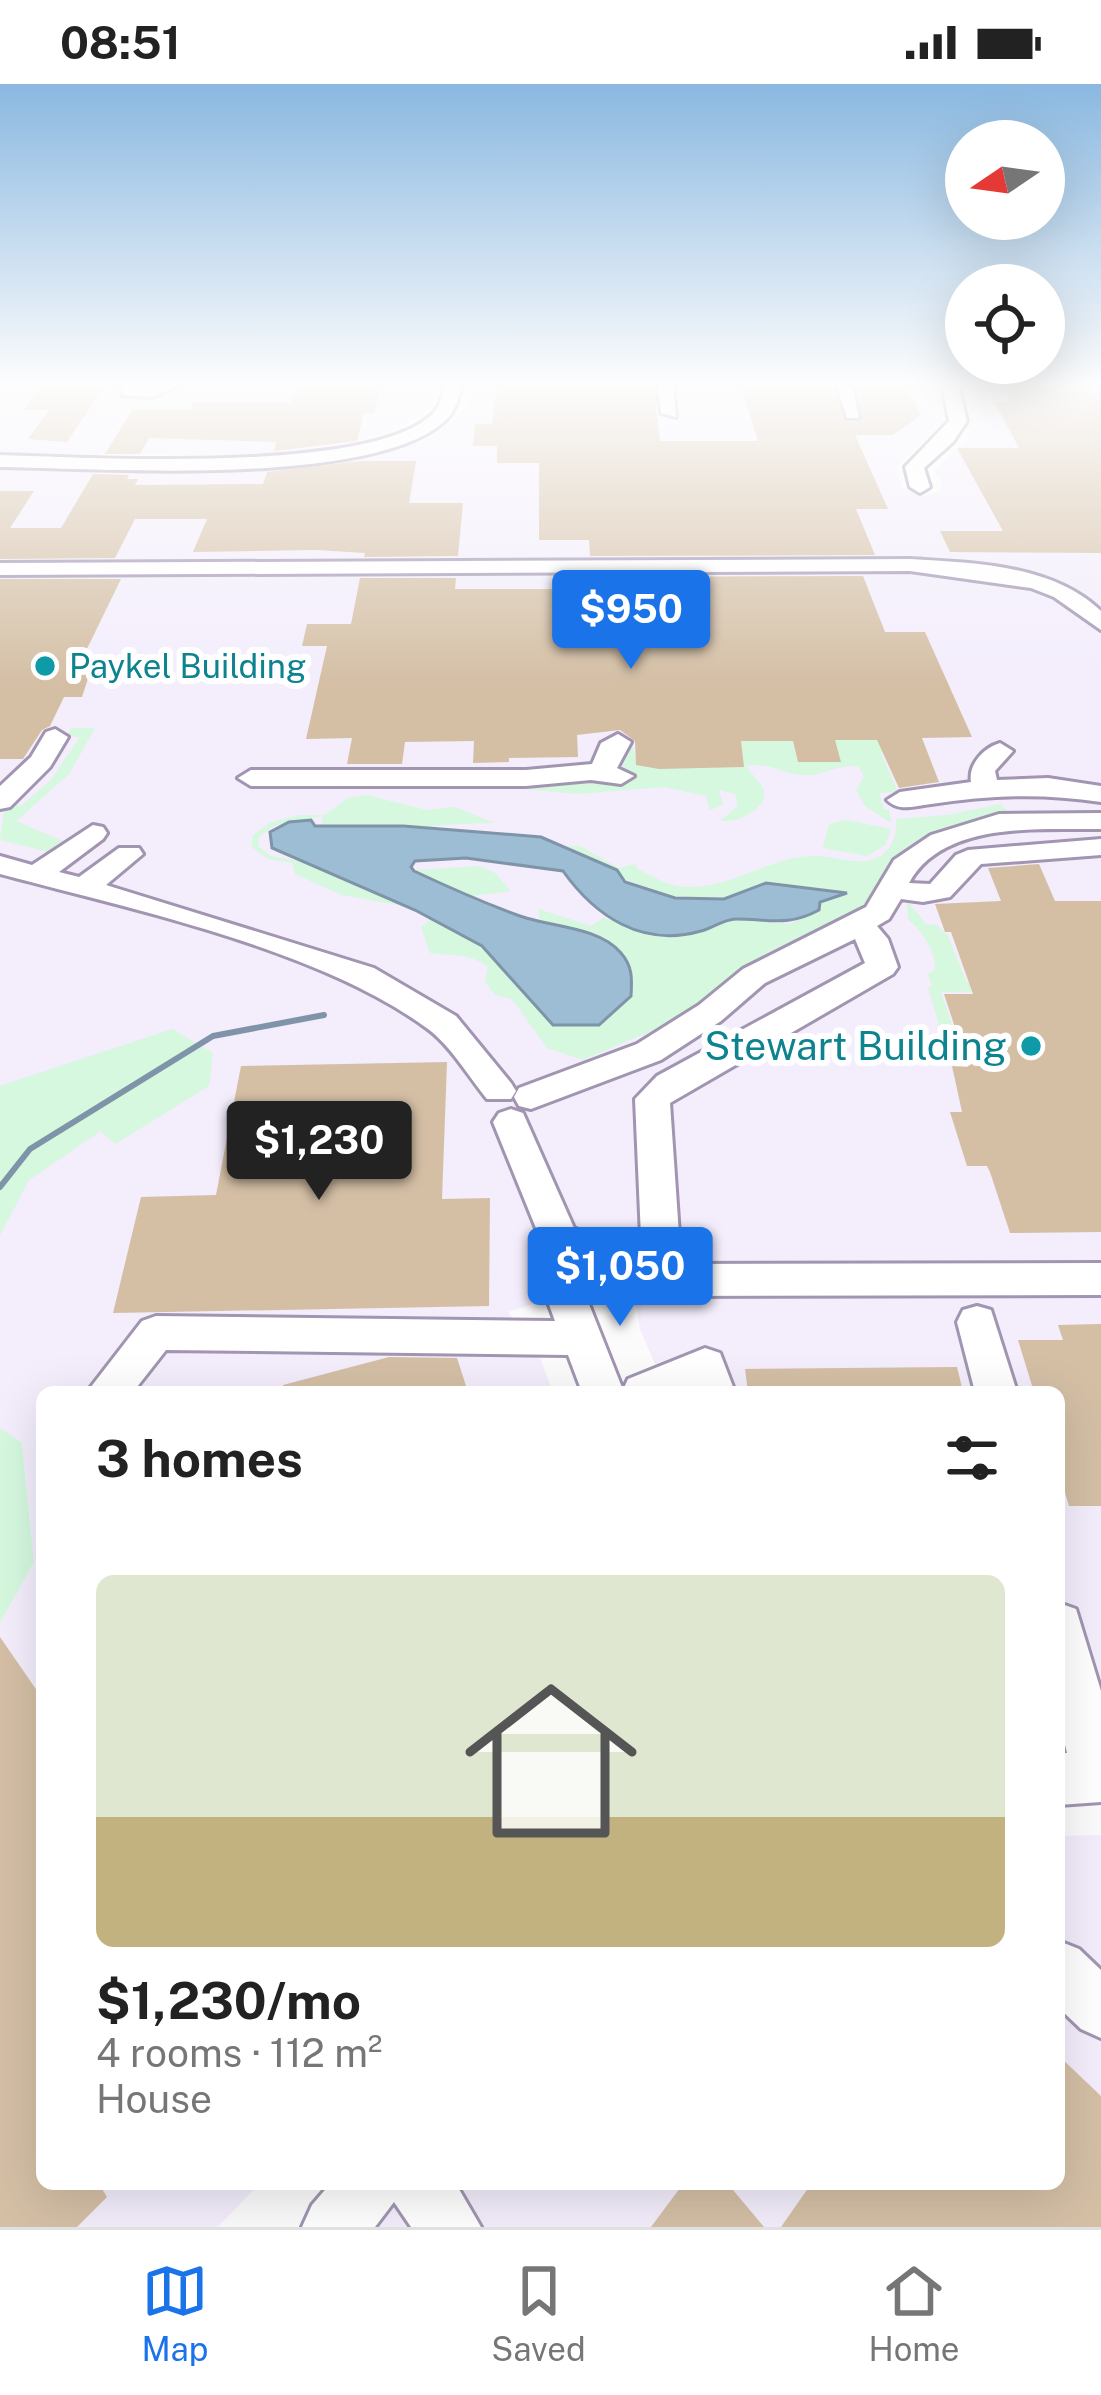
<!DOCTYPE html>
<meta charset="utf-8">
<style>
:root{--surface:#fff;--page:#f6f6f6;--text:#222;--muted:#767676;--line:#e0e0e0;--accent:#1a73e8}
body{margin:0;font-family:"Public Sans",sans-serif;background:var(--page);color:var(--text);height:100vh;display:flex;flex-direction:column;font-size:45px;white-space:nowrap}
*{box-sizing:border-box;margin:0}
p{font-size:39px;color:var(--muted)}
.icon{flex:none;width:66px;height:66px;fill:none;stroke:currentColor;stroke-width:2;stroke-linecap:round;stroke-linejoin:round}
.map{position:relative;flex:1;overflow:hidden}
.details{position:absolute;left:36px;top:1302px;width:1029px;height:804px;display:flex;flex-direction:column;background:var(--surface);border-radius:18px;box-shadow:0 12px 48px #0002}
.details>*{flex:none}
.needle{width:78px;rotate:257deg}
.buttons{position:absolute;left:945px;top:36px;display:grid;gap:24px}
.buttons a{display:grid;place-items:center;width:120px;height:120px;border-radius:50%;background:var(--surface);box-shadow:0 12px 48px #0002;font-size:60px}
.price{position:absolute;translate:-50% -102px;padding:0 27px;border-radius:12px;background:var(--accent);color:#fff;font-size:39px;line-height:78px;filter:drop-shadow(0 3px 6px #0008)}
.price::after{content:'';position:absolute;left:50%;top:72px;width:36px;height:27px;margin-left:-18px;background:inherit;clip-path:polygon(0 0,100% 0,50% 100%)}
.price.active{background:#222;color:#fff}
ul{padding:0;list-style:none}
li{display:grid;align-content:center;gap:24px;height:636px;padding:0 60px}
li span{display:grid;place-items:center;height:372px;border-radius:18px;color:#555}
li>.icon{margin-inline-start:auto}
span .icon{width:216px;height:216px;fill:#fffc;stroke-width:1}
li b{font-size:51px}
h2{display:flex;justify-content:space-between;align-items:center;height:144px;padding:0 60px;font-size:51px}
.status{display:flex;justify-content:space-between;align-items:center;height:84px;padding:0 60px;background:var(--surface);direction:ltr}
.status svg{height:33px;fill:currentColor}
.menu{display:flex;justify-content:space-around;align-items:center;height:168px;border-top:3px solid var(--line);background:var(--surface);font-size:33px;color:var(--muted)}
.menu a{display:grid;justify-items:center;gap:6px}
.menu .active{color:var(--accent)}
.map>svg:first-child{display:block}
.built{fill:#f3edfc}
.green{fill:#d5f8df}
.water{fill:#9dbdd4;stroke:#7f94a8;stroke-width:3}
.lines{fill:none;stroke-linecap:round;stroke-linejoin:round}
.stream{stroke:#7f94a8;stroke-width:6}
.building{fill:#d4bfa5}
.minor-casing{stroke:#a195b1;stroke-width:6}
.minor{fill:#fff;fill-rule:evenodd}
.culture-dot{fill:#0f9aa8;stroke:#fff;stroke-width:4.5}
.labels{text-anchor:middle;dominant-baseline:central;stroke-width:12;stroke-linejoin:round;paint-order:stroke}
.far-culture-label{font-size:33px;fill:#0d838f;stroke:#fff;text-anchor:start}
.culture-label{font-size:39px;fill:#0d838f;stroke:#fff;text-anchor:end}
</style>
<div class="status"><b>08:51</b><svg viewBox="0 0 49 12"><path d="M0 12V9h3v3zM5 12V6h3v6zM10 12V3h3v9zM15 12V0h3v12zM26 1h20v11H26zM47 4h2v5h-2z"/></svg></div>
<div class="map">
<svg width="1101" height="2143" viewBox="0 0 1101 2143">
<rect width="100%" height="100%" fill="#fbfbfb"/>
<g class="built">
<path d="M0 300H437L433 322 394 348 297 370 243 371 0 370Z"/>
<path d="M471 300H934L944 320 943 337 896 384 902 404 924 412 940 407 941 396 934 388 975 346 981 323 969 300H1101V1622L1059 1623V1308H667L640 1245 637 1224 624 1204 589 1212 565 1210 508 1228 537 1266 553 1308H42V2100H259L218 2143H0V1539L34 1478 22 1359 0 1344V383H237L306 380 367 371 414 359 451 339 468 320Z"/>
<path d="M1101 1751V2143H370L405 2100H1059V1752Z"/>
</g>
<g class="green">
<path d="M71 644H95L69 690 16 737 67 759 54 769 0 756 5 719 21 722 51 696 80 653 68 652Z"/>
<path d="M835 656H881L885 668 881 669 898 708 879 709 884 725H889L891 739 865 722 856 706 864 693 859 683C840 679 830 689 812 691 788 694 771 677 746 682L764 705V716C753 731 738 738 720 737L738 722 735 710 719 706 723 721 710 726 706 712 664 703 577 710 475 700 629 690 615 674 622 660 633 659 636 681H658L728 657H793L798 678H840Z"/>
<path d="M367 711 427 726 455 723 494 739C437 739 379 750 322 742L323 732 274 742 259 753 258 762 270 772 311 779 409 823 342 811 295 790 292 779 268 775 252 763V752L269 739 299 731H324L348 714Z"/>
<path d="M1001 720 1010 731C938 739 892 759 864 828L771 866 675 937 583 976 547 964 512 915 495 911 485 897 488 883C471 869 451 872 430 869L421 843 432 834 482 862 553 941 601 855 540 837 538 825 591 842 603 834 673 850 699 848 731 834 789 840 819 827V818L837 815 831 806C812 808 795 799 776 800 756 802 741 812 722 815 663 825 614 788 566 762H580L619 784 636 780 637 785C656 793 667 803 688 803 734 804 769 773 813 772 834 771 858 783 877 774 892 767 898 749 896 735L948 731Z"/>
<path d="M845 736 891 745 885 761 867 772 823 764 829 740Z"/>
<path d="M479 782 495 789 511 807 471 812 414 786Z"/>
<path d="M907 817 926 840 937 841 948 852 967 899 992 900 994 907 941 908 958 958 949 975 928 903 932 902 928 890 935 886C936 867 922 847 908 835Z"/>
<path d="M172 945 213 969 209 1002 115 1060 101 1047 29 1096 0 1151V1002Z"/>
<path d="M0 1344 22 1359 34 1478 0 1539Z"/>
</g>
<path class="water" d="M311 736 315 742H403L541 753 617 786 625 798 675 814 724 815 766 799 847 809 820 818 819 826C788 843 769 835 736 835 724 835 713 844 701 847 642 864 595 832 563 787L466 774 415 777 411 783 414 787C448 803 482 818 517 831 548 843 599 842 621 869 633 883 632 895 631 912L599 941H553L482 862 415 826 272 764 270 748 289 738Z"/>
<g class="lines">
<path class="stream" d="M0 1103 30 1065 213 952 324 931"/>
</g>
<g class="building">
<path d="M43 300H106L67 358 28 355 49 326H23Z"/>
<path d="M298 300H382L374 329H364L357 357 274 367 276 358 149 354 140 370H105L132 326H190L193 319H291Z"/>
<path d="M501 300H653L660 357H758L740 300H832L847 338 862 337 857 300H904L921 331 893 351H855L888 425H856L875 471 590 472 589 456H539V379H497V362H473L475 340H492L495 311H500Z"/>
<path d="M1001 300H1055L1059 308H1101V469L950 468 940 447H1003L957 364H1019L994 317H1010Z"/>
<path d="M361 377H416L409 419H463L458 472 364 473 365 469 316 466 193 468 207 435H135L115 474 0 475V407H34L10 444H61L93 390 129 391 127 395H138L135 401 263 400 267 388Z"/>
<path d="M863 492 885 548H925L972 653 922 654 939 698 899 704 877 656H835L841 678H798L793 657H741L744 683 659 685 636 681 635 657 620 646 577 651 578 673 509 674V678L473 679 474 657 405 658 402 680H347L352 654 306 655 327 562H302L307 540H351L360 494H456L455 505H592V493Z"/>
<path d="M0 495H121L83 573H95L82 613H64L50 642 42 646 23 675H0Z"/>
<path d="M1039 780 1055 817H1101V1148L1010 1149 990 1088 987 1082H967L950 1028H962L952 982 968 983 944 910H973L951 848H945L935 820 1001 817 988 784Z"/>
<path d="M447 978 442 1115 490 1114 489 1222 113 1229 141 1113 216 1111 241 982Z"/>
<path d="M1101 1240V1422H1069L1059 1389V1308H1034L1018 1256H1063L1058 1241Z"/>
<path d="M389 1273 457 1274 468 1308H284L283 1301Z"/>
<path d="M957 1283 963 1308H748L745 1285Z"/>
<path d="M0 1553 42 1614V2100H99L107 2113 77 2143H0Z"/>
<path d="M1059 1972 1101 2012V2143H781L811 2100H1059Z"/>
<path d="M683 2100H728L764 2143H651Z"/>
</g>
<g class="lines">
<defs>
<g id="minor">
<path d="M121 300H181L152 313 122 311Z"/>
<path d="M446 300H462C459 312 456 325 448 334 379 405 97 384 0 383V371C85 373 383 392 436 326 441 319 443 308 446 300Z"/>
<path d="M657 300H673L676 333 661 329Z"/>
<path d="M836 300H852L859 334H847Z"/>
<path d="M942 300H958L967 337 953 358 924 384 930 403 920 409 910 403 905 383 949 337Z"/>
<path d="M910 475C973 479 1052 480 1101 527V546L1054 513 1031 504 910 487 0 491V479Z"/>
<path d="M55 645 68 653 50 683 10 723 0 725V702L31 673 46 648Z"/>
<path d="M618 650 631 658 617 684 634 692 621 700 591 696 526 702H251L238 694 251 686H526L592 680 601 659Z"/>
<path d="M1000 659 1013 667 995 687 997 696 1048 694 1101 702V718C1042 709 989 711 931 720 914 722 899 728 887 716L900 708 971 698C968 681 983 664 1000 659Z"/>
<path d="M1101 729V745C1042 746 943 736 909 799L930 800 956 771 968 766 1101 755V771L981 780 950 813 923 818 901 815 889 835 877 842 888 855 898 883 893 890 670 1019 681 1180 1101 1179V1211L662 1212 614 1200 582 1183 585 1210 623 1306 628 1295 705 1264 720 1269 735 1308H582L568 1271 166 1266 133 1308H87L142 1237 156 1232 555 1237 545 1210 540 1154 493 1038 499 1029 511 1025 523 1029 574 1144 642 1176 635 1015 657 992 865 879 855 855 765 899 721 937 661 976 531 1025 519 1022 514 1013 519 1004 637 960 699 921 743 885 866 823 894 776 931 751 999 730Z"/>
<path d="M93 741 103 743 107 749 103 755 59 788 79 793 119 764H139L143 770 106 801 374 884 456 932 511 999 516 1007 511 1015H487C469 993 451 962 428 945 320 865 131 825 0 790V772L32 781Z"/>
<path d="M977 1222 991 1226 1017 1308H975L957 1238 963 1226Z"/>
<path d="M1059 1519 1076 1525 1101 1607V1718L1059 1721V1669H1067L1059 1636Z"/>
<path d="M1059 1857 1079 1865 1101 1886V1954L1081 1945 1059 1924Z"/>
<path d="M330 2100H456L481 2143H411L394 2118 375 2143H302L312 2121Z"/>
</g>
</defs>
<use href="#minor" class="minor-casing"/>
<use href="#minor" class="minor"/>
</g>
<linearGradient id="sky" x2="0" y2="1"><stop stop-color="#8ab8e0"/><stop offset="0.5" stop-color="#fdfdfd"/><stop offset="1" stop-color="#fdfdfd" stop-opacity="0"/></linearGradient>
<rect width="1101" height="600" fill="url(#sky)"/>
<g class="culture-dot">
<circle cx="45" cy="582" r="12"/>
<circle cx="1031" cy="962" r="12"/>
</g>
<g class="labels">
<g class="far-culture-label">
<text x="69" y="582">Paykel Building</text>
</g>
<g class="culture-label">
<text x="1007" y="962">Stewart Building</text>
</g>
</g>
</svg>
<div class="buttons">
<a><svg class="needle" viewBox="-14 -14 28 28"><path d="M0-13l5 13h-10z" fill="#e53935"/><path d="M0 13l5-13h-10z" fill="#767676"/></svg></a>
<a><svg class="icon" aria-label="locate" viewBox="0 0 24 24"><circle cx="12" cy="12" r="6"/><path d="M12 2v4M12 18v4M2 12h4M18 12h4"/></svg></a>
</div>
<b class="price" style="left:631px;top:588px">$950</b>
<b class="price active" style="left:319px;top:1119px">$1,230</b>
<b class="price" style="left:620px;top:1245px">$1,050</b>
<section class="details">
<h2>3 homes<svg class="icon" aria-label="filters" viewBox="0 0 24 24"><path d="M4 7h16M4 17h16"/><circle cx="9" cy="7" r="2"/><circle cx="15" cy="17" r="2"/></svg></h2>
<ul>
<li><span style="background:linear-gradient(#dfe7d0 65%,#c2b280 0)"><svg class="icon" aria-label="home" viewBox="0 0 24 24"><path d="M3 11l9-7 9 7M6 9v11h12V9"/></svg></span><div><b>$1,230/mo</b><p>4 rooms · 112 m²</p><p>House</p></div></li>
</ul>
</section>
</div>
<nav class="menu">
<a class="active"><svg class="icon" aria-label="map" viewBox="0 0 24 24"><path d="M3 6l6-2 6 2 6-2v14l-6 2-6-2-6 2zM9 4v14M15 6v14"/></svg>Map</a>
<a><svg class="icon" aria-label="saved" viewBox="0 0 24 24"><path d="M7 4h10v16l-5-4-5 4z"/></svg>Saved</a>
<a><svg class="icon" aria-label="home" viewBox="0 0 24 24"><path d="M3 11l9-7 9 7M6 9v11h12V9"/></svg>Home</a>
</nav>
